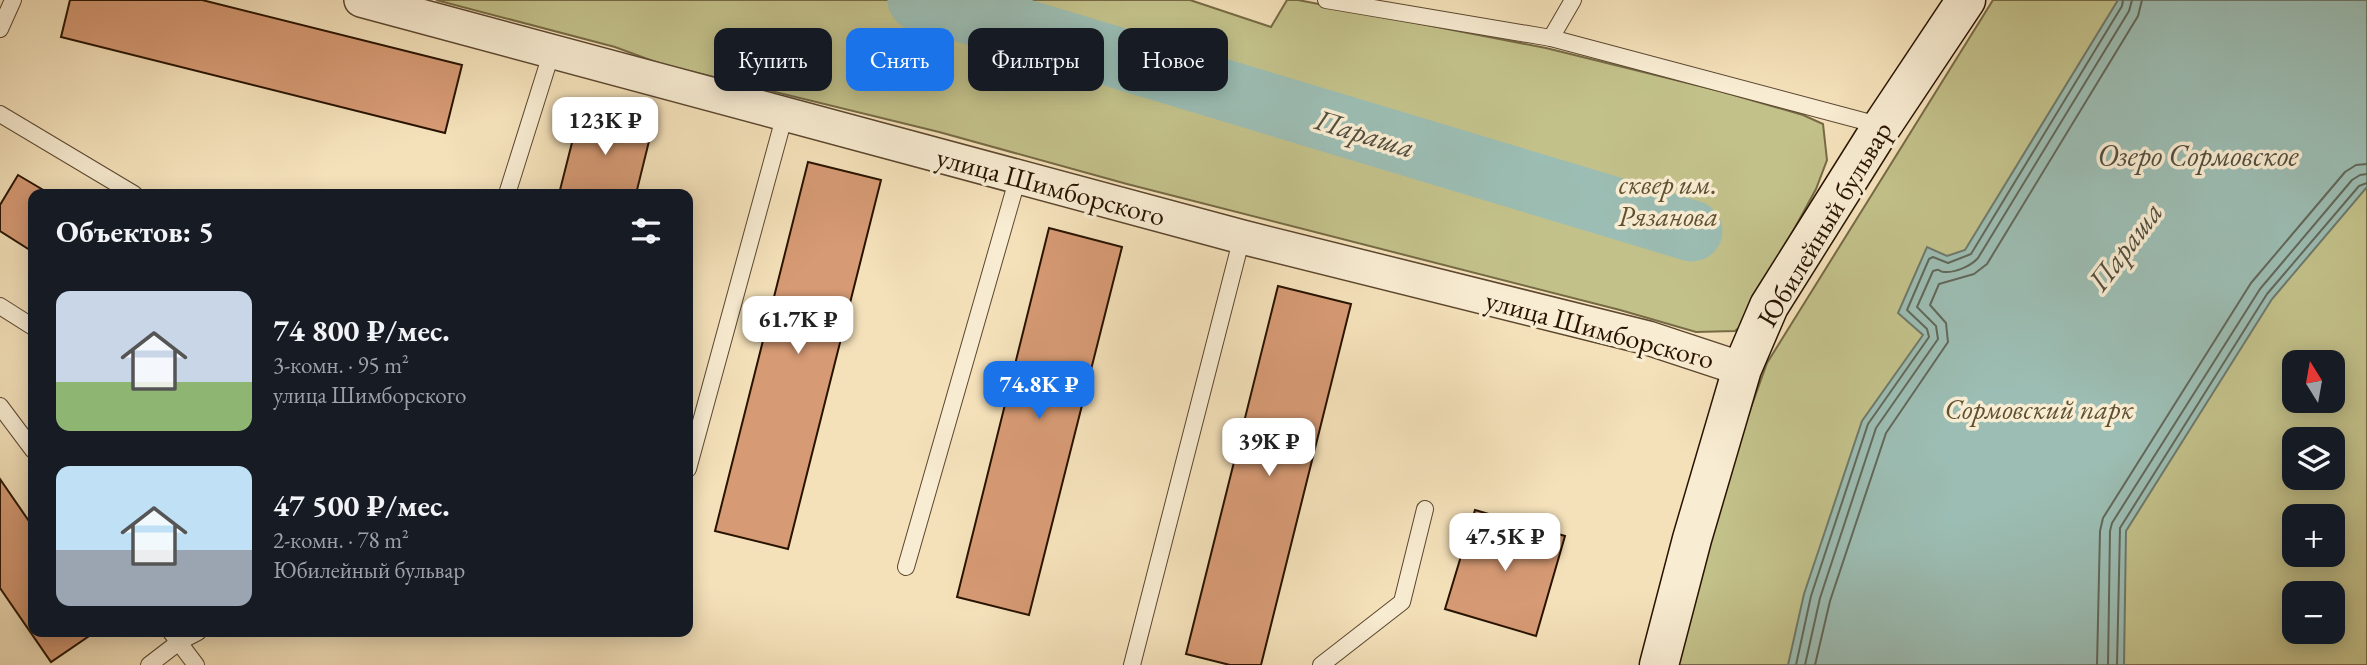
<!DOCTYPE html>
<html lang="ru">
<meta charset="utf-8">
<style>
:root{--surface:#171b24;--page:#242831;--text:#f1f3f6;--muted:#9ea1a6;--accent:#1a73e8}
body{margin:0;font-family:"EB Garamond",serif;background:var(--page);color:var(--text);height:100vh;display:flex;flex-direction:column;font-size:26px;white-space:nowrap}
*{box-sizing:border-box;margin:0}
p{font-size:23px;color:var(--muted)}
.icon{flex:none;width:38px;height:38px;fill:none;stroke:currentColor;stroke-width:2;stroke-linecap:round;stroke-linejoin:round}
.map{position:relative;flex:1;overflow:hidden}
.drawer{position:absolute;left:28px;top:189px;width:665px;height:448px;display:flex;flex-direction:column;background:var(--surface);border-radius:14px;box-shadow:0 4px 18px #0003}
.drawer>*{flex:none}
.banner{position:absolute;left:714px;top:28px;width:665px;height:63px;display:flex;gap:14px}
.needle{width:46px;rotate:349deg}
.tools{position:absolute;left:2282px;top:350px;display:grid;gap:14px}
.tools a{display:grid;place-items:center;width:63px;height:63px;border-radius:14px;background:var(--surface);box-shadow:0 4px 18px #0003;font-size:35px}
.price{position:absolute;translate:-50% -60px;padding:0 16px;border-radius:14px;background:#fff;color:#222;font-size:23px;line-height:46px;filter:drop-shadow(0 2px 4px #0008)}
.price::after{content:'';position:absolute;left:50%;top:42px;width:21px;height:16px;margin-left:-10px;background:inherit;clip-path:polygon(0 0,100% 0,50% 100%)}
.price.current{background:var(--accent);color:#fff}
ul{padding:0;list-style:none}
li{display:flex;align-items:center;gap:21px;height:175px;padding:0 28px}
li span{display:grid;place-items:center;flex:none;width:196px;height:140px;border-radius:14px;color:#555}
li>.icon{margin-inline-start:auto}
span .icon{width:84px;height:84px;fill:#fffc;stroke-width:1}
li b{font-size:30px}
h2{display:flex;justify-content:space-between;align-items:center;height:84px;padding:0 28px;font-size:30px}
.pill{padding:0 24px;border-radius:14px;background:var(--surface);box-shadow:0 4px 18px #0003;font-size:24px;line-height:63px}
.pill.current{background:var(--accent);color:#fff}
.map>svg:first-child{display:block}
.green{fill:#c3c18a;stroke:#766a45;stroke-width:2;fill-rule:evenodd}
.water{fill:#9cbdb3;stroke:#6e796b;stroke-width:2}
.lines{fill:none;stroke-linecap:round;stroke-linejoin:round}
.shore{stroke:#62685a;stroke-width:2}
.river{stroke:#9cbdb3;stroke-width:61}
.building{fill:#d69a74;stroke:#281300;stroke-width:2}
.lane-casing{stroke:#5b462e;stroke-width:18}
.street-casing{stroke:#5b462e;stroke-width:36}
.secondary-casing{stroke:#281300;stroke-width:41}
.lane{stroke:#f8ecd2;stroke-width:16}
.street{stroke:#f8ecd2;stroke-width:33}
.secondary{stroke:#f8ecd2;stroke-width:38}
.labels{text-anchor:middle;dominant-baseline:central;stroke-width:7;stroke-linejoin:round;paint-order:stroke}
.park-label{font-size:28px;font-style:italic;fill:#5e5030;stroke:#f8ecd2}
.street-label{font-size:28px;fill:#281300;stroke:#f8ecd2}
.water-label{font-size:30px;font-style:italic;fill:#514e3f;stroke:#f8ecd2}
</style>
<div class="map">
<svg width="2367" height="665" viewBox="0 0 2367 665">
<rect width="100%" height="100%" fill="#f4e1ba"/>
<filter id="stains"><feTurbulence type="fractalNoise" baseFrequency=".00286" numOctaves="4"/><feColorMatrix values="0 0 0 0 .2 0 0 0 0 .09 0 0 0 0 .02 0 0 0 .5 -.17"/></filter>
<radialGradient id="worn" r=".72"><stop offset=".6" stop-color="#630" stop-opacity="0"/><stop offset="1" stop-color="#630" stop-opacity=".3"/></radialGradient>
<g class="green">
<path d="M436 0H1190L1271 27 1287 0H1298L1546 48 1720 91 1803 115 1823 124 1827 160 1816 189 1742 325 1735 331 1696 332 1620 310 1127 184 939 132 661 64 615 47Z"/>
<path d="M1993 0H2367V665H1674L1713 513 1767 363ZM2294 362H2333V401H2294ZM2294 439H2333V478H2294ZM2294 516H2333V555H2294ZM2294 593H2333V632H2294Z"/>
</g>
<path class="water" d="M2118 0H2367V187L2272 299 2126 531 2124 665H1788L1804 594 1862 421 1923 335 1898 313 1927 247 1947 256 1965 250Z"/>
<g class="lines">
<g class="shore">
<path d="M1796 665 1811 596 1868 424 1929 337 1927 329 1907 310 1929 259 1933 257 1948 263 1971 254 2122 6 2123 0"/>
<path d="M1805 665 1820 598 1876 428 1938 339 1936 326 1917 307 1933 271C1944 268 1934 270 1944 272 1955 273 1971 266 1978 258L2129 11 2132 0"/>
<path d="M1815 665 1830 601 1886 433 1948 342 1946 323 1930 305 1939 284 1974 274 1987 264 2138 16 2142 0"/>
<path d="M2097 665 2100 531 2103 518 2251 283 2345 172 2356 165 2367 164"/>
<path d="M2108 665 2110 531 2112 523 2260 289 2352 180 2360 175 2367 174"/>
<path d="M2117 665 2120 528 2267 294 2359 186 2367 183"/>
</g>
<path class="river" d="M918 0 982 17 1692 231"/>
</g>
<g class="building">
<path d="M70 0H202L462 65 445 133 61 37Z"/>
<path d="M580 111 652 129 636 194H559Z"/>
<path d="M808 162 881 180 788 549 715 531Z"/>
<path d="M18 175 50 194H33V252L0 231V205Z"/>
<path d="M1049 228 1122 247 1029 615 957 597Z"/>
<path d="M1278 286 1351 304 1261 665H1230L1186 654Z"/>
<path d="M0 479 33 527V632H95L51 662 0 588Z"/>
<path d="M1475 510 1565 536 1536 636 1445 609Z"/>
</g>
<g class="lines">
<defs>
<g id="lane">
<path d="M1326 0 1551 38 1882 126"/>
<path d="M0 29 13 0"/>
<path d="M1551 38 1573 0"/>
<path d="M0 114 134 194"/>
<path d="M507 194 552 51"/>
<path d="M0 306 33 327"/>
<path d="M0 406 33 450"/>
<path d="M688 469 785 114"/>
<path d="M906 567 1018 177"/>
<path d="M171 632 196 665"/>
<path d="M149 665 179 642 198 632"/>
<path d="M1132 665 1242 237"/>
<path d="M1321 665 1402 602 1425 509"/>
</g>
<path id="street" d="M361 0 1242 237 1648 338 1742 369"/>
<path id="secondary" d="M1659 665 1692 539 1742 369 1769 306 1882 126 1966 0"/>
</defs>
<use href="#lane" class="lane-casing"/>
<use href="#street" class="street-casing"/>
<use href="#secondary" class="secondary-casing"/>
<use href="#lane" class="lane"/>
<use href="#street" class="street"/>
<use href="#secondary" class="secondary"/>
</g>
<g class="labels">
<g class="park-label">
<text x="1668" y="184">сквер им.<tspan x="1668" dy="32">Рязанова</tspan></text>
<text x="2039" y="409">Сормовский парк</text>
</g>
<g class="street-label">
<text transform="translate(1051 186) rotate(15)">улица Шимборского</text>
<text transform="translate(1824 224) rotate(-59)">Юбилейный бульвар</text>
<text transform="translate(1600 329) rotate(15)">улица Шимборского</text>
</g>
<g class="water-label">
<text transform="translate(1365 133) rotate(17)">Параша</text>
<text x="2198" y="155">Озеро Сормовское</text>
<text transform="translate(2125 246) rotate(-53)">Параша</text>
</g>
</g>
<rect width="100%" height="100%" filter="url(#stains)"/>
<rect width="100%" height="100%" fill="url(#worn)"/>
</svg>
<div class="tools">
<a><svg class="needle" viewBox="-14 -14 28 28"><path d="M0-13l5 13h-10z" fill="#e53935"/><path d="M0 13l5-13h-10z" fill="#9ea1a6"/></svg></a>
<a><svg class="icon" aria-label="layers" viewBox="0 0 24 24"><path d="M12 4l9 5-9 5-9-5zM3 14l9 5 9-5"/></svg></a>
<a>+</a>
<a>−</a>
</div>
<b class="price" style="left:605px;top:157px">123K ₽</b>
<b class="price" style="left:798px;top:356px">61.7K ₽</b>
<b class="price current" style="left:1039px;top:421px">74.8K ₽</b>
<b class="price" style="left:1269px;top:478px">39K ₽</b>
<b class="price" style="left:1505px;top:573px">47.5K ₽</b>
<div class="banner">
<a class="pill">Купить</a>
<a class="pill current">Снять</a>
<a class="pill">Фильтры</a>
<a class="pill">Новое</a>
</div>
<section class="drawer">
<h2>Объектов: 5<svg class="icon" aria-label="filters" viewBox="0 0 24 24"><path d="M4 7h16M4 17h16"/><circle cx="9" cy="7" r="2"/><circle cx="15" cy="17" r="2"/></svg></h2>
<ul>
<li><span style="background:linear-gradient(#c9d6e8 65%,#8fb573 0)"><svg class="icon" aria-label="home" viewBox="0 0 24 24"><path d="M3 11l9-7 9 7M6 9v11h12V9"/></svg></span><div><b>74 800 ₽/мес.</b><p>3-комн. · 95 m²</p><p>улица Шимборского</p></div></li>
<li><span style="background:linear-gradient(#bfe0f5 60%,#9aa5b1 0)"><svg class="icon" aria-label="home" viewBox="0 0 24 24"><path d="M3 11l9-7 9 7M6 9v11h12V9"/></svg></span><div><b>47 500 ₽/мес.</b><p>2-комн. · 78 m²</p><p>Юбилейный бульвар</p></div></li>
</ul>
</section>
</div>
